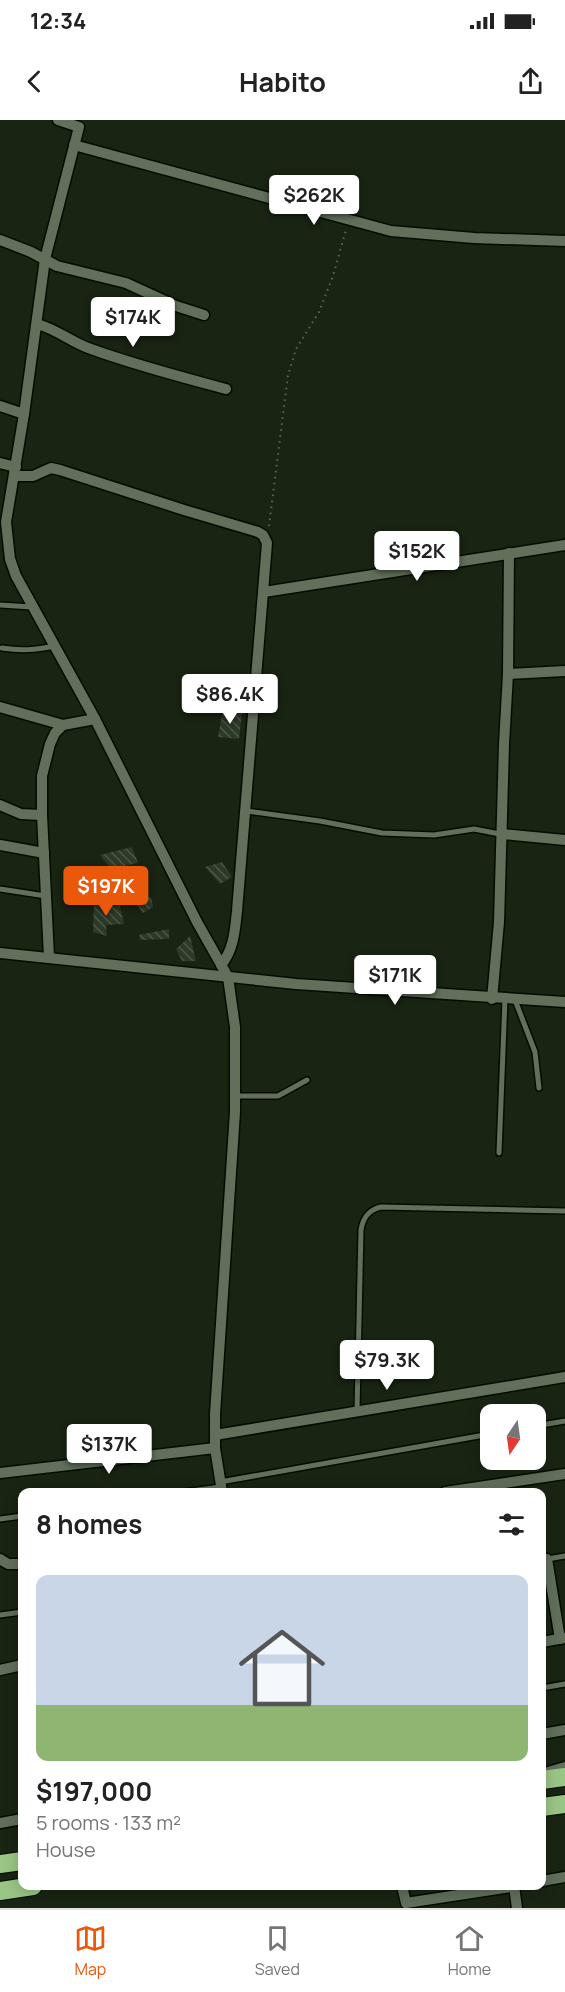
<!DOCTYPE html>
<meta charset="utf-8">
<style>
:root{--surface:#fff;--page:#f2f2f2;--text:#222;--muted:#767676;--line:#e0e0e0;--accent:#ea580c}
body{margin:0;font-family:Manrope,sans-serif;background:var(--page);color:var(--text);height:100vh;display:flex;flex-direction:column;font-size:22px;white-space:nowrap}
*{box-sizing:border-box;margin:0}
p{font-size:20px;color:var(--muted)}
.icon{flex:none;width:33px;height:33px;fill:none;stroke:currentColor;stroke-width:2;stroke-linecap:round;stroke-linejoin:round}
.map{position:relative;flex:1;overflow:hidden}
.side{position:absolute;left:18px;top:1368px;width:528px;height:402px;display:flex;flex-direction:column;background:var(--surface);border-radius:12px;box-shadow:0 3px 15px #0003}
.side>*{flex:none}
.needle{width:39px;rotate:193deg}
.tools{position:absolute;left:480px;top:1284px;display:grid;gap:12px}
.tools a{display:grid;place-items:center;width:66px;height:66px;border-radius:12px;background:var(--surface);box-shadow:0 3px 15px #0003;font-size:30px}
.price{position:absolute;translate:-50% -51px;padding:0 14px;border-radius:6px;background:#fff;color:#222;font-size:20px;line-height:39px;filter:drop-shadow(0 2px 3px #0008)}
.price::after{content:'';position:absolute;left:50%;top:36px;width:18px;height:14px;margin-left:-9px;background:inherit;clip-path:polygon(0 0,100% 0,50% 100%)}
.price.on{background:var(--accent);color:#fff}
ul{padding:0;list-style:none}
li{display:grid;align-content:center;gap:12px;height:318px;padding:0 18px}
li+li{border-top:2px solid var(--line)}
li span{display:grid;place-items:center;height:186px;border-radius:12px;color:#555}
li>.icon{margin-inline-start:auto}
span .icon{width:108px;height:108px;fill:#fffc;stroke-width:1}
li b{font-size:26px}
h2{display:flex;justify-content:space-between;align-items:center;height:72px;padding:0 18px;font-size:26px}
.status{display:flex;justify-content:space-between;align-items:center;height:42px;padding:0 30px;background:var(--surface);direction:ltr}
.status svg{height:16px;fill:currentColor}
header{display:flex;justify-content:space-between;align-items:center;height:78px;padding:0 18px;background:var(--surface);font-size:27px;font-weight:700}
.menu{display:flex;justify-content:space-around;align-items:center;height:84px;border-top:2px solid var(--line);background:var(--surface);font-size:16px;color:var(--muted)}
.menu a{display:grid;justify-items:center;gap:3px}
.menu .on{color:var(--accent)}
.map>svg:first-child{display:block}
.building{fill:url(#building-back-hatch)}
.lines{fill:none;stroke-linecap:round;stroke-linejoin:round}
.lane-casing{stroke:#040d01;stroke-width:8}
.street-casing{stroke:#040d01;stroke-width:13}
.highway-casing{stroke:#040d01;stroke-width:20}
.path{stroke:#5e6859;stroke-width:2;stroke-dasharray:1.5 4.5;stroke-linecap:butt}
.lane{stroke:#616f5b;stroke-width:5}
.street{stroke:#616f5b;stroke-width:10}
.highway{stroke:#9ac685;stroke-width:18}
</style>
<div class="status"><b>12:34</b><svg viewBox="0 0 49 12"><path d="M0 12V9h3v3zM5 12V6h3v6zM10 12V3h3v9zM15 12V0h3v12zM26 1h20v11H26zM47 4h2v5h-2z"/></svg></div>
<header><svg class="icon" aria-label="back" viewBox="0 0 24 24"><path d="M15 5l-7 7 7 7"/></svg>Habito<svg class="icon" aria-label="share" viewBox="0 0 24 24"><path d="M12 15V3M7 8l5-5 5 5M5 13v7h14v-7"/></svg></header>
<div class="map">
<svg width="565" height="1788" viewBox="0 0 565 1788">
<defs>
<pattern id="building-back-hatch" width="6" height="6" patternUnits="userSpaceOnUse" patternTransform="scale(1.5)"><rect width="6" height="6" fill="#2e3a28"/><path d="M-1 5l2 2M0 0l6 6M5-1l2 2" fill="none" stroke="#4c5646"/></pattern>
</defs>
<rect width="100%" height="100%" fill="#192413"/>
<g class="building">
<path d="M223 590 242 593 239 619 218 617Z"/>
<path d="M132 727 138 743 111 749 100 735Z"/>
<path d="M222 742 232 757 220 764 205 747Z"/>
<path d="M151 777 153 787 143 793 132 778Z"/>
<path d="M94 781 104 783H119L124 804 106 805 107 816 93 812Z"/>
<path d="M169 809V819L140 820 139 815Z"/>
<path d="M190 816 196 841H182L176 829Z"/>
</g>
<g class="lines">
<defs>
<g id="lane">
<path d="M0 485 32 487"/>
<path d="M2 528C21 531 35 530 54 526"/>
<path d="M246 691 320 701 382 713 434 715 474 709 500 714"/>
<path d="M0 769 46 776"/>
<path d="M515 880 535 932 539 968"/>
<path d="M235 976H278L307 960"/>
<path d="M499 1033 505 879"/>
<path d="M357 1291 361 1110C363 1098 368 1090 381 1087L565 1091"/>
<path d="M536 1306 565 1301"/>
<path d="M220 1362 490 1314"/>
<path d="M183 1372 221 1367"/>
<path d="M0 1399 22 1396"/>
<path d="M542 1440 565 1436"/>
<path d="M0 1495 22 1492"/>
<path d="M542 1568 565 1564"/>
</g>
<g id="street">
<path d="M58 0 79 7 45 139 24 294 6 402 10 439 16 456 95 599 197 802 228 857 235 907V992L215 1294V1328L222 1372"/>
<path d="M74 25 391 111 474 118 565 121"/>
<path d="M0 120 31 132 57 146 126 163 176 186 204 195"/>
<path d="M37 204C57 209 72 223 91 229 135 245 181 257 226 269"/>
<path d="M0 286 24 294"/>
<path d="M0 343 16 347"/>
<path d="M14 356H33L51 348 60 350 184 390 258 412 263 415 267 423 237 791C235 809 234 830 221 845"/>
<path d="M264 472 565 425"/>
<path d="M508 554 565 551"/>
<path d="M0 587 63 605 95 599"/>
<path d="M0 685 21 694 42 695"/>
<path d="M502 714 565 720"/>
<path d="M0 725 44 733"/>
<path d="M0 833 296 864 565 882"/>
<path d="M49 837 42 695V656L50 624 55 613 63 605"/>
<path d="M492 879 499 802 504 624 508 554 509 433"/>
<path d="M215 1315 565 1257"/>
<path d="M0 1353 215 1328"/>
<path d="M445 1372 565 1354"/>
<path d="M0 1439 8 1444H22"/>
<path d="M547 1439 560 1519"/>
<path d="M542 1522 565 1518"/>
<path d="M0 1550 22 1545"/>
<path d="M542 1614 565 1610"/>
<path d="M548 1652 565 1647"/>
<path d="M0 1703 22 1699"/>
<path d="M542 1761 565 1757"/>
<path d="M402 1766 406 1783 517 1766"/>
<path d="M514 1766 517 1788"/>
</g>
<g id="highway">
<path d="M542 1660 565 1657"/>
<path d="M542 1687 565 1684"/>
<path d="M0 1744 22 1741"/>
<path d="M0 1771 33 1766"/>
</g>
</defs>
<use href="#lane" class="lane-casing"/>
<use href="#street" class="street-casing"/>
<use href="#highway" class="highway-casing"/>
<path class="path" d="M269 406 288 255 296 229 319 192 333 156 346 110"/>
<use href="#lane" class="lane"/>
<use href="#street" class="street"/>
<use href="#highway" class="highway"/>
</g>
</svg>
<div class="tools">
<a><svg class="needle" viewBox="-14 -14 28 28"><path d="M0-13l5 13h-10z" fill="#e53935"/><path d="M0 13l5-13h-10z" fill="#767676"/></svg></a>
</div>
<b class="price" style="left:314px;top:106px">$262K</b>
<b class="price" style="left:133px;top:228px">$174K</b>
<b class="price" style="left:417px;top:462px">$152K</b>
<b class="price" style="left:230px;top:605px">$86.4K</b>
<b class="price on" style="left:106px;top:797px">$197K</b>
<b class="price" style="left:395px;top:886px">$171K</b>
<b class="price" style="left:387px;top:1271px">$79.3K</b>
<b class="price" style="left:109px;top:1355px">$137K</b>
<section class="side">
<h2>8 homes<svg class="icon" aria-label="filters" viewBox="0 0 24 24"><path d="M4 7h16M4 17h16"/><circle cx="9" cy="7" r="2"/><circle cx="15" cy="17" r="2"/></svg></h2>
<ul>
<li><span style="background:linear-gradient(#c9d6e8 70%,#8fb573 0)"><svg class="icon" aria-label="home" viewBox="0 0 24 24"><path d="M3 11l9-7 9 7M6 9v11h12V9"/></svg></span><div><b>$197,000</b><p>5 rooms · 133 m²</p><p>House</p></div></li>
</ul>
</section>
</div>
<nav class="menu">
<a class="on"><svg class="icon" aria-label="map" viewBox="0 0 24 24"><path d="M3 6l6-2 6 2 6-2v14l-6 2-6-2-6 2zM9 4v14M15 6v14"/></svg>Map</a>
<a><svg class="icon" aria-label="saved" viewBox="0 0 24 24"><path d="M7 4h10v16l-5-4-5 4z"/></svg>Saved</a>
<a><svg class="icon" aria-label="home" viewBox="0 0 24 24"><path d="M3 11l9-7 9 7M6 9v11h12V9"/></svg>Home</a>
</nav>
